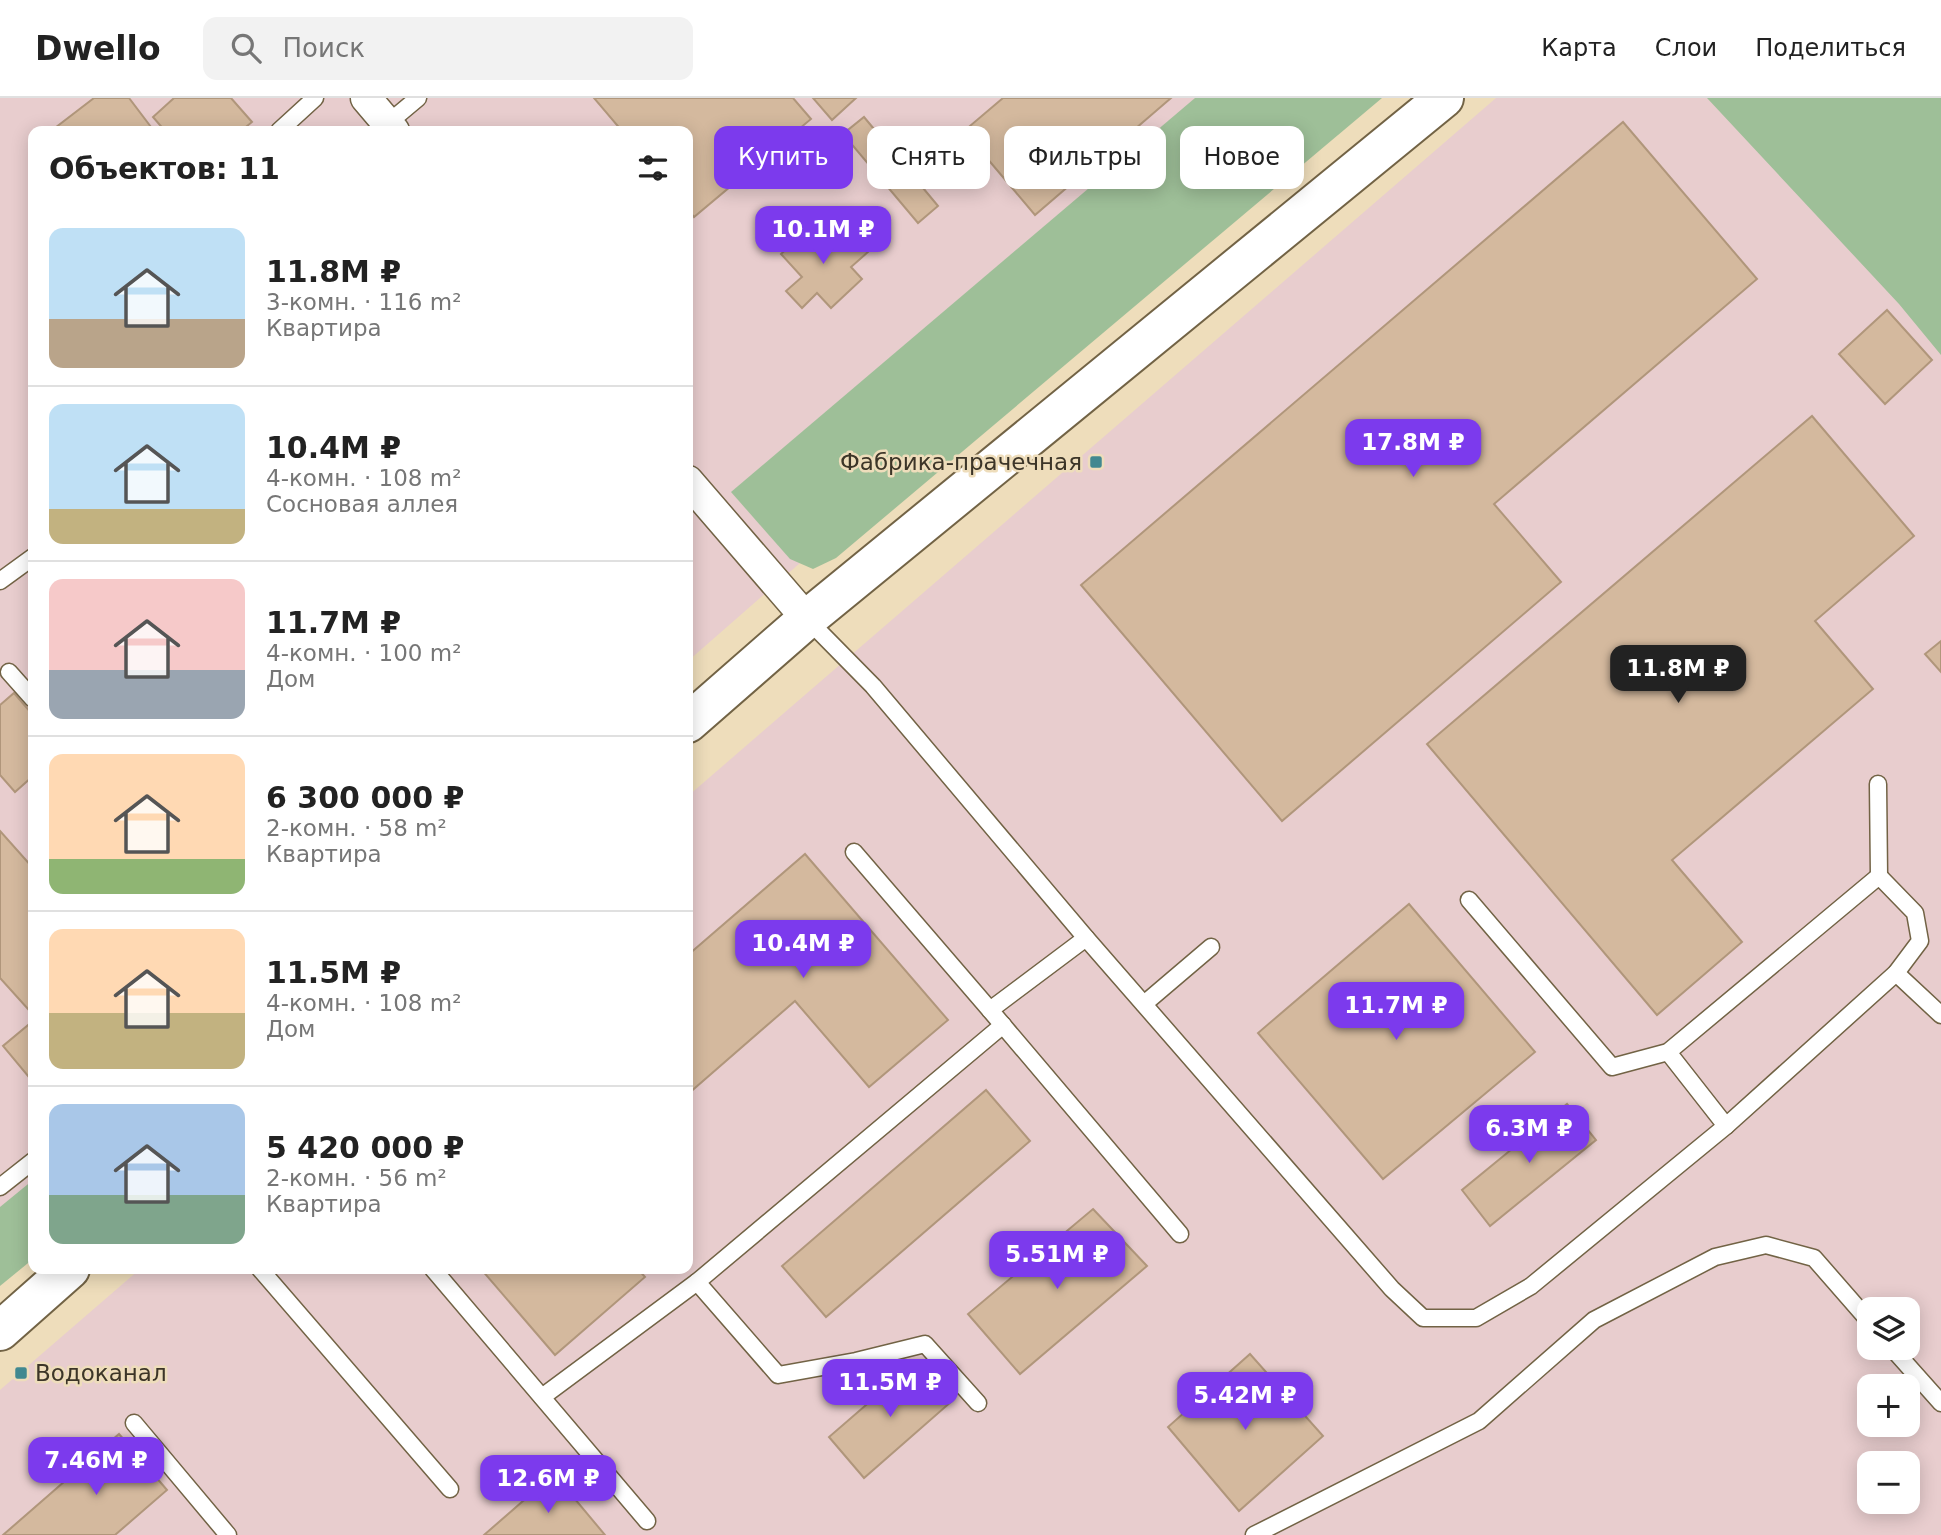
<!DOCTYPE html>
<html lang="ru">
<meta charset="utf-8">
<style>
:root{--surface:#fff;--page:#f2f2f2;--text:#222;--muted:#767676;--line:#e0e0e0;--accent:#7c3aed}
body{margin:0;font-family:"DejaVu Sans",sans-serif;background:var(--page);color:var(--text);height:100vh;display:flex;flex-direction:column;font-size:26px;white-space:nowrap}
*{box-sizing:border-box;margin:0}
p{font-size:23px;color:var(--muted)}
.icon{flex:none;width:38px;height:38px;fill:none;stroke:currentColor;stroke-width:2;stroke-linecap:round;stroke-linejoin:round}
.map{position:relative;flex:1;overflow:hidden}
.side{position:absolute;left:28px;top:28px;width:665px;height:1148px;display:flex;flex-direction:column;background:var(--surface);border-radius:14px;box-shadow:0 4px 18px #0003}
.side>*{flex:none}
.guide{position:absolute;left:714px;top:28px;width:665px;height:63px;display:flex;gap:14px}
.controls{position:absolute;left:1857px;top:1199px;display:grid;gap:14px}
.controls a{display:grid;place-items:center;width:63px;height:63px;border-radius:14px;background:var(--surface);box-shadow:0 4px 18px #0003;font-size:35px}
.price{position:absolute;translate:-50% -60px;padding:0 16px;border-radius:14px;background:var(--accent);color:#fff;font-size:23px;line-height:46px;filter:drop-shadow(0 2px 4px #0008)}
.price::after{content:'';position:absolute;left:50%;top:42px;width:21px;height:16px;margin-left:-10px;background:inherit;clip-path:polygon(0 0,100% 0,50% 100%)}
.price.on{background:#222;color:#fff}
ul{padding:0;list-style:none}
li{display:flex;align-items:center;gap:21px;height:175px;padding:0 21px}
li+li{border-top:2px solid var(--line)}
li span{display:grid;place-items:center;flex:none;width:196px;height:140px;border-radius:14px;color:#555}
li>.icon{margin-inline-start:auto}
span .icon{width:84px;height:84px;fill:#fffc;stroke-width:1}
li b{font-size:30px}
h2{display:flex;justify-content:space-between;align-items:center;height:84px;padding:0 21px;font-size:30px}
.tag{padding:0 24px;border-radius:14px;background:var(--surface);box-shadow:0 4px 18px #0003;font-size:24px;line-height:63px}
.tag.on{background:var(--accent);color:#fff}
header{display:flex;align-items:center;gap:42px;box-sizing:border-box;height:98px;padding:0 35px;background:var(--surface);border-bottom:2px solid var(--line)}
header strong{font-size:33px}
nav{display:flex;gap:38px;margin-inline-start:auto;font-size:24px}
.search{width:490px;height:63px;background:var(--page);display:flex;align-items:center;gap:18px;box-sizing:border-box;padding:0 24px;border-radius:14px;color:var(--muted);font-size:26px}
.map>svg:first-child{display:block}
.industrial{fill:#e8cdce;fill-rule:evenodd}
.green{fill:#9ebf98}
.building{fill:#d4b99e;stroke:#b0967b;stroke-width:2}
.lines{fill:none;stroke-linecap:round;stroke-linejoin:round}
.lane-casing{stroke:#726345;stroke-width:19}
.street-casing{stroke:#726345;stroke-width:33}
.secondary-casing{stroke:#726345;stroke-width:42}
.lane{stroke:#fff;stroke-width:16}
.street{stroke:#fff;stroke-width:30}
.secondary{stroke:#fff;stroke-width:38}
.poi-dot{fill:#418890;stroke:#edb;stroke-width:2.5}
.labels{text-anchor:middle;dominant-baseline:central;stroke-width:5;stroke-linejoin:round;paint-order:stroke}
.poi-label{font-size:23px;fill:#3c3528;stroke:#edb;text-anchor:end}
</style>
<header>
<strong>Dwello</strong>
<div class="search"><svg class="icon" aria-label="search" viewBox="0 0 24 24"><circle cx="10" cy="10" r="6"/><path d="M15 15l6 6"/></svg>Поиск</div>
<nav><a>Карта</a><a>Слои</a><a>Поделиться</a></nav>
</header>
<div class="map">
<svg width="1941" height="1437" viewBox="0 0 1941 1437">
<rect width="100%" height="100%" fill="#edb"/>
<g class="industrial">
<path d="M0 0H1332L688 563V33H33V1134L0 1163Z"/>
<path d="M1496 0H1757L1941 206V1437H0V1292L140 1171H688V698ZM1869 1211H1908V1250H1869ZM1869 1288H1908V1326H1869ZM1869 1365H1908V1404H1869Z"/>
</g>
<g class="green">
<path d="M1195 0H1382L836 460 813 471 790 461 731 394Z"/>
<path d="M1707 0H1941V257L1899 206Z"/>
<path d="M33 1082V1161L0 1188V1109Z"/>
</g>
<g class="building">
<path d="M94 0H129L154 33H51Z"/>
<path d="M174 0H231L252 24 241 33H165L153 19Z"/>
<path d="M594 0H793L811 21 694 119 688 112V33H622Z"/>
<path d="M813 0H856L832 22Z"/>
<path d="M1003 0H1171L1035 117 964 33Z"/>
<path d="M864 19 938 108 918 125 843 36Z"/>
<path d="M1623 24 1757 181 1494 406 1561 484 1282 723 1081 487Z"/>
<path d="M816 124 838 148 852 136 868 154 851 169 862 181 831 210 817 195 802 210 786 193 802 179 781 156Z"/>
<path d="M1887 212 1932 262 1885 306 1839 256Z"/>
<path d="M1812 318 1914 438 1815 523 1873 591 1672 762 1742 844 1657 917 1427 646Z"/>
<path d="M1941 543V574L1925 556Z"/>
<path d="M14 595 33 617V678L15 694 0 677V607Z"/>
<path d="M0 733 33 770V906L28 911 0 880Z"/>
<path d="M805 756 948 922 869 989 795 903 688 996V857Z"/>
<path d="M1409 806 1535 954 1383 1081 1258 935Z"/>
<path d="M33 923V984L3 948Z"/>
<path d="M986 992 1030 1043 826 1219 782 1168Z"/>
<path d="M1567 1006 1596 1042 1490 1128 1462 1092Z"/>
<path d="M1093 1111 1147 1168 1020 1276 968 1216Z"/>
<path d="M481 1171H638L645 1179 555 1257Z"/>
<path d="M1250 1256 1323 1338 1239 1413 1168 1329Z"/>
<path d="M917 1263 952 1303 864 1380 829 1339Z"/>
<path d="M119 1336 167 1392 115 1437H3Z"/>
<path d="M554 1376 605 1437H484Z"/>
</g>
<g class="lines">
<defs>
<g id="lane">
<path d="M387 26 418 0"/>
<path d="M279 33 315 0"/>
<path d="M0 483 33 459"/>
<path d="M807 521 873 588 1086 840 1392 1191 1423 1220H1476L1531 1188 1726 1028 1896 875 1920 843 1915 815 1879 778 1668 954 1612 969 1469 802"/>
<path d="M9 574 33 601"/>
<path d="M1878 686 1879 778"/>
<path d="M854 754 990 912"/>
<path d="M1086 840 990 912 1180 1136"/>
<path d="M1896 875 1941 917"/>
<path d="M1144 906 1211 849"/>
<path d="M1668 954 1726 1028"/>
<path d="M0 1089 33 1063"/>
<path d="M260 1171 450 1391"/>
<path d="M433 1171 647 1423"/>
<path d="M1892 1250 1941 1305"/>
<path d="M542 1299 697 1184"/>
<path d="M978 1305 925 1246 856 1263 778 1277 697 1184 1003 927"/>
<path d="M134 1325 228 1437"/>
<path d="M1254 1437 1479 1323 1594 1222 1715 1159 1766 1147 1814 1160 1869 1223"/>
</g>
<g id="street">
<path d="M366 0 394 33"/>
<path d="M688 383 807 521"/>
</g>
<g id="secondary">
<path d="M688 625 807 521 1444 0"/>
<path d="M0 1233 70 1171"/>
</g>
</defs>
<use href="#lane" class="lane-casing"/>
<use href="#street" class="street-casing"/>
<use href="#secondary" class="secondary-casing"/>
<use href="#lane" class="lane"/>
<use href="#street" class="street"/>
<use href="#secondary" class="secondary"/>
</g>
<g class="poi-dot">
<rect x="1089" y="357" width="14" height="14" rx="3.5"/>
<rect x="14" y="1268" width="14" height="14" rx="3.5"/>
</g>
<g class="labels">
<g class="poi-label">
<text x="1082" y="364">Фабрика-прачечная</text>
<text x="35" y="1275" text-anchor="start">Водоканал</text>
</g>
</g>
</svg>
<div class="controls">
<a><svg class="icon" aria-label="layers" viewBox="0 0 24 24"><path d="M12 4l9 5-9 5-9-5zM3 14l9 5 9-5"/></svg></a>
<a>+</a>
<a>−</a>
</div>
<b class="price" style="left:823px;top:168px">10.1M ₽</b>
<b class="price" style="left:1413px;top:381px">17.8M ₽</b>
<b class="price on" style="left:1678px;top:607px">11.8M ₽</b>
<b class="price" style="left:803px;top:882px">10.4M ₽</b>
<b class="price" style="left:1396px;top:944px">11.7M ₽</b>
<b class="price" style="left:1529px;top:1067px">6.3M ₽</b>
<b class="price" style="left:1057px;top:1193px">5.51M ₽</b>
<b class="price" style="left:890px;top:1321px">11.5M ₽</b>
<b class="price" style="left:1245px;top:1334px">5.42M ₽</b>
<b class="price" style="left:96px;top:1399px">7.46M ₽</b>
<b class="price" style="left:548px;top:1417px">12.6M ₽</b>
<div class="guide">
<a class="tag on">Купить</a>
<a class="tag">Снять</a>
<a class="tag">Фильтры</a>
<a class="tag">Новое</a>
</div>
<section class="side">
<h2>Объектов: 11<svg class="icon" aria-label="filters" viewBox="0 0 24 24"><path d="M4 7h16M4 17h16"/><circle cx="9" cy="7" r="2"/><circle cx="15" cy="17" r="2"/></svg></h2>
<ul>
<li><span style="background:linear-gradient(#bfe0f5 65%,#b9a48a 0)"><svg class="icon" aria-label="home" viewBox="0 0 24 24"><path d="M3 11l9-7 9 7M6 9v11h12V9"/></svg></span><div><b>11.8M ₽</b><p>3-комн. · 116 m²</p><p>Квартира</p></div></li>
<li><span style="background:linear-gradient(#bfe0f5 75%,#c2b280 0)"><svg class="icon" aria-label="home" viewBox="0 0 24 24"><path d="M3 11l9-7 9 7M6 9v11h12V9"/></svg></span><div><b>10.4M ₽</b><p>4-комн. · 108 m²</p><p>Сосновая аллея</p></div></li>
<li><span style="background:linear-gradient(#f6c9c9 65%,#9aa5b1 0)"><svg class="icon" aria-label="home" viewBox="0 0 24 24"><path d="M3 11l9-7 9 7M6 9v11h12V9"/></svg></span><div><b>11.7M ₽</b><p>4-комн. · 100 m²</p><p>Дом</p></div></li>
<li><span style="background:linear-gradient(#ffd9b3 75%,#8fb573 0)"><svg class="icon" aria-label="home" viewBox="0 0 24 24"><path d="M3 11l9-7 9 7M6 9v11h12V9"/></svg></span><div><b>6 300 000 ₽</b><p>2-комн. · 58 m²</p><p>Квартира</p></div></li>
<li><span style="background:linear-gradient(#ffd9b3 60%,#c2b280 0)"><svg class="icon" aria-label="home" viewBox="0 0 24 24"><path d="M3 11l9-7 9 7M6 9v11h12V9"/></svg></span><div><b>11.5M ₽</b><p>4-комн. · 108 m²</p><p>Дом</p></div></li>
<li><span style="background:linear-gradient(#a9c7e8 65%,#7fa58c 0)"><svg class="icon" aria-label="home" viewBox="0 0 24 24"><path d="M3 11l9-7 9 7M6 9v11h12V9"/></svg></span><div><b>5 420 000 ₽</b><p>2-комн. · 56 m²</p><p>Квартира</p></div></li>
</ul>
</section>
</div>
